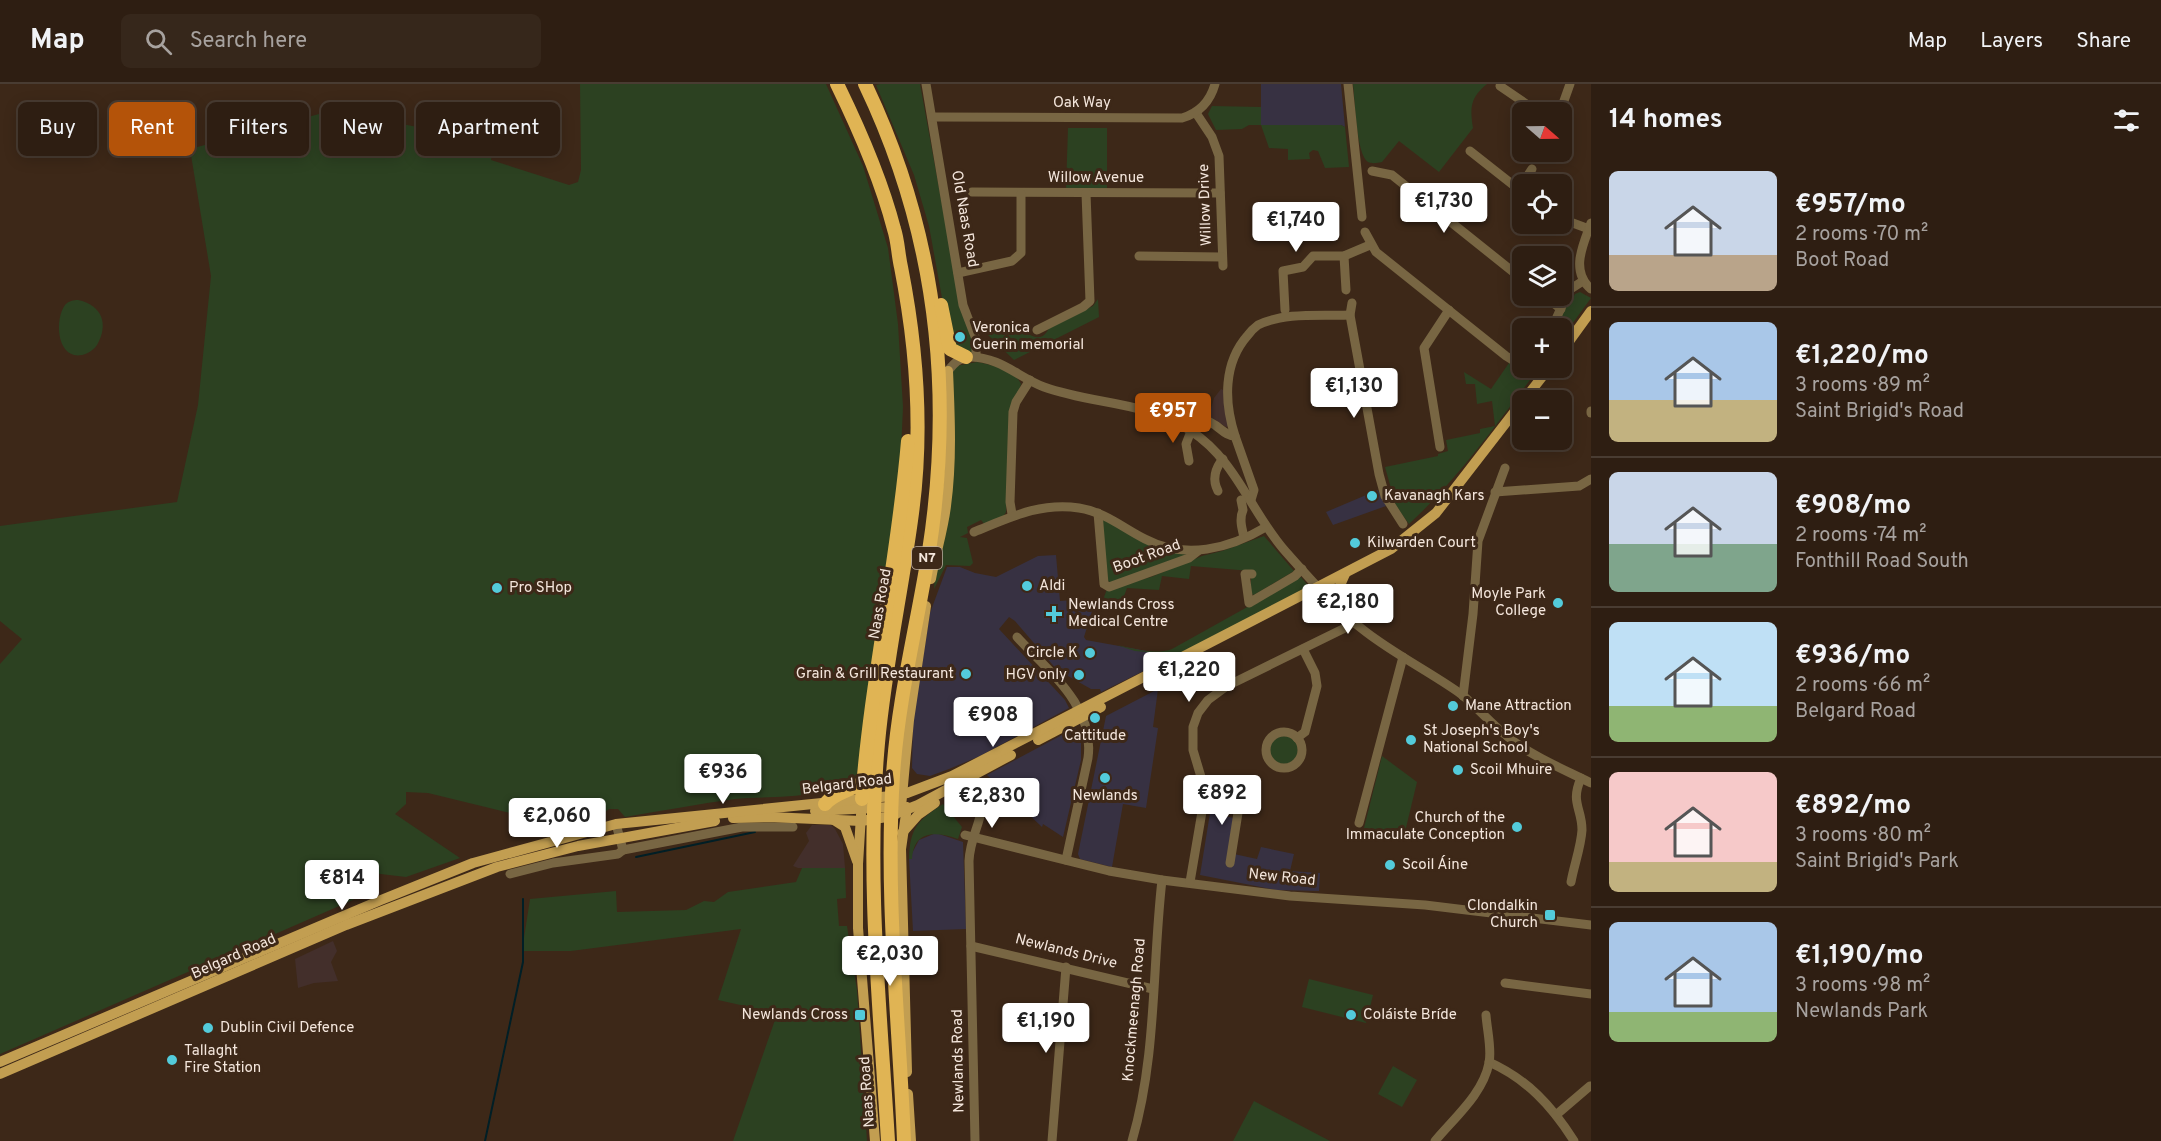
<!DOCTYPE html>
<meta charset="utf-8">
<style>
:root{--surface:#2e1e12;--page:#36271b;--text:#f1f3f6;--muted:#a7a29f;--line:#493c32;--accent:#b45309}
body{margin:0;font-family:Overpass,sans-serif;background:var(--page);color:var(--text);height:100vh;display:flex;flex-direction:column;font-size:22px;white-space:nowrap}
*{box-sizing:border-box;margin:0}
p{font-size:20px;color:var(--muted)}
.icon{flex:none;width:33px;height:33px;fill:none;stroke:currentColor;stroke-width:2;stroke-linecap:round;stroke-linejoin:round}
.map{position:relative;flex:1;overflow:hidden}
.sheet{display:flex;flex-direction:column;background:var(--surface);width:570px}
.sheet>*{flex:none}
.guide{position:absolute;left:18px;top:18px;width:570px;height:54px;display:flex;gap:12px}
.needle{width:39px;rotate:110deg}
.tools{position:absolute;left:1512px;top:18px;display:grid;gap:12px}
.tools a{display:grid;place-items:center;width:60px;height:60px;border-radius:9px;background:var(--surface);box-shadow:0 3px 15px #0003,0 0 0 2px var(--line);font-size:30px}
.price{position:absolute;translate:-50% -51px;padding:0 14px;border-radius:6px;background:#fff;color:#222;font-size:20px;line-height:39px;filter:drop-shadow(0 2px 3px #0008)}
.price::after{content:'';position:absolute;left:50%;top:36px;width:18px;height:14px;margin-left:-9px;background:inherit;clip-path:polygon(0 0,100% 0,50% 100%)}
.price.current{background:var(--accent);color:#fff}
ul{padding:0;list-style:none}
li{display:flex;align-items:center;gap:18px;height:150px;padding:0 18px}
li+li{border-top:2px solid var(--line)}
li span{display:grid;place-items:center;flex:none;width:168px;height:120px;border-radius:9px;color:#555}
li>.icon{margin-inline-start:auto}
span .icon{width:72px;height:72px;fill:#fffc;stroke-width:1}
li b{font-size:26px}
h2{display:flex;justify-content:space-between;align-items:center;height:72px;padding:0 18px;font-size:26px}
.tag{padding:0 21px;border-radius:9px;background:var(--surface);box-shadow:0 3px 15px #0003,0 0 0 2px var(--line);font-size:21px;line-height:54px}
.tag.current{background:var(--accent);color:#fff}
header{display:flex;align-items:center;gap:36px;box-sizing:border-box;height:84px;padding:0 30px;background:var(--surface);border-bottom:2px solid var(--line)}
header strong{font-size:28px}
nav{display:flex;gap:33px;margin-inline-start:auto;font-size:21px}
.search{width:420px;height:54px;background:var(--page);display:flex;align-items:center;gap:15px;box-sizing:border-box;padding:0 21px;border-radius:9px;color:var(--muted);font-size:22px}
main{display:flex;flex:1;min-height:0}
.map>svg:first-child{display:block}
.commercial{fill:#373142}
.industrial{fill:#432f2b}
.green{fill:#2c4121}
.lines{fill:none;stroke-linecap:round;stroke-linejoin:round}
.stream{stroke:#011f26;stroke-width:2}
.minor{stroke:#786643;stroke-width:9}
.major{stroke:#c29e51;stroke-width:10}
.highway{stroke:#e0b454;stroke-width:14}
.poi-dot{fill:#53cbda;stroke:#3d2818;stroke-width:2}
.labels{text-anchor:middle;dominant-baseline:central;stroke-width:6;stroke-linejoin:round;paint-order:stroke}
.shield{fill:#3d2818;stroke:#bdada1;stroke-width:1.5}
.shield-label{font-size:14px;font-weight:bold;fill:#f4e6dc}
.street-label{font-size:15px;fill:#f4e6dc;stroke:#3d2818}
.poi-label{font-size:15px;fill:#f4e6dc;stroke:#3d2818;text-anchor:start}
</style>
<header>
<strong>Map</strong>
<div class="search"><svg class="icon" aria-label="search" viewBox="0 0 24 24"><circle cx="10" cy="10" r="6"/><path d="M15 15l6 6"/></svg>Search here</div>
<nav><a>Map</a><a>Layers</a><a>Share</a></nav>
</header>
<main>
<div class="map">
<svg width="1591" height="1057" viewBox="0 0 1591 1057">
<rect width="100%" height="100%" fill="#3d2818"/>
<g class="commercial">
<path d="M1261 0H1341L1345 43 1341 41H1261Z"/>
<path d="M1378 406 1386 422 1333 441 1326 428Z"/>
<path d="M1056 471 1060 517 1088 515 1093 524 1084 553 1086 556 1158 569 1162 578 1101 608 1100 605H1091L1068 592 1064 594 1015 537 1009 533 999 545 1065 616 1069 624 980 672 949 685 930 692 917 690 912 684 913 637 930 529 947 483H960L975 489 996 493 1038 472Z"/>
<path d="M1158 605 1153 643 1158 644 1146 724 1123 720 1112 783 1080 775 1078 770 1106 632Z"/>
<path d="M1075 644 1081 651V676L1063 753 1043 740 1042 743 987 691Z"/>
<path d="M1210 729 1234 734V770L1257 775 1261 763 1294 770 1290 787 1320 789 1319 807 1276 806 1200 791Z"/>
<path d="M936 749 963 758 966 845 913 847 909 775 919 756Z"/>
</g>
<g class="industrial">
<path d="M1221 305 1225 307 1229 342 1226 343 1209 332 1214 314Z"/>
<path d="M812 741H831L835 745 843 760 845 784H798L793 782 809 757 806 749Z"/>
<path d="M333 857 337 867 331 878 338 897 314 899 298 904 295 875Z"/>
</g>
<g class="green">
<path d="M580 0H826L863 82 888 164 898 240 903 323 900 390 857 692C835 716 766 712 735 715 698 720 661 727 625 733L618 725H609L604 729 603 735 563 742 428 709 406 708V720L395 730 460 774 406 793 372 789 353 816 0 970V580L22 555 0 537V442L177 418 198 321 211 192 190 65 330 27 495 57 491 76 569 101 578 98 581 86Z"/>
<path d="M880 0H920L962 230 969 244 976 270 958 264 950 258 929 142 914 91 876 1Z"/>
<path d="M1353 0H1487C1470 14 1470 23 1473 44L1439 88 1399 57 1382 78C1377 79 1372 80 1368 78 1356 70 1355 16 1353 0Z"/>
<path d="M1212 22 1261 23V41H1341L1345 43 1349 83 1325 84 1318 67 1313 66 1309 69 1310 75 1288 76V65L1269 64 1261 41H1249L1242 45 1216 46 1208 30Z"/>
<path d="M1068 44H1107V105H1066Z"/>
<path d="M1580 208 1591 214 1562 254V244H1556L1569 215 1572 216 1575 210Z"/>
<path d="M1098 215 1099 233 1014 276 988 251 1009 240 1014 249 1021 245C1032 253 1042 259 1049 244L1093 222Z"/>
<path d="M78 216C102 221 109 240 97 261 94 266 87 270 82 271 57 276 54 236 65 221 68 217 74 216 78 216Z"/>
<path d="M977 278C991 281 1014 285 1021 300L1010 334 1006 428 1003 433 985 441 981 436 967 443 968 449 960 453 967 454 973 479 970 482 946 481 934 505 949 291 956 282Z"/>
<path d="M1509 279 1522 281V284H1539C1498 338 1459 394 1409 440L1396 422 1385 383 1438 372V370L1448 367 1446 356 1480 349V345L1495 342 1492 317 1477 320 1475 300H1466L1464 288 1491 305Z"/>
<path d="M1100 432 1183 470 1190 471 1113 500 1108 497Z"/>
<path d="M1264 452 1294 487 1254 511 1251 510V487L1191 482 1189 495 1162 492 1159 506 1127 504 1123 515 1106 516 1104 513 1107 505 1151 493 1202 472 1222 467Z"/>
<path d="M1301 493 1310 504 1162 578 1158 569 1135 567 1117 561C1135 565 1155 571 1172 565Z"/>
<circle cx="1284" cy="666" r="14"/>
<path d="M1382 672 1417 698 1404 752 1363 748Z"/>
<path d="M943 720 962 743 958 755C937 748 914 745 912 775H909C910 744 917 737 943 720Z"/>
<path d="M802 784H845L846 814 837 815 839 842H847L857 906 867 1057H733L776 933 772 928 718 916 741 845 571 867H522L530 815 616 807 617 828 686 826 704 817 714 818 728 808 796 798Z"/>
<path d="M1309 895 1373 911 1366 939 1302 923Z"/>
<path d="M1393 982 1417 996 1402 1023 1378 1010Z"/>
<path d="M1254 1017 1330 1057H1233Z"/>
</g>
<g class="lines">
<g class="stream">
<path d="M636 773 755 748"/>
<path d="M485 1057 523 878V815"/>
</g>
<g class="minor">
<path d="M926 0 963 221 976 255V273"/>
<path d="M1348 0 1362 133"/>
<path d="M1500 2 1538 28"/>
<path d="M1560 28 1570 0"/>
<path d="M1196 29 1212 53 1219 72 1223 182"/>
<path d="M932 33 1182 34C1199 29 1210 18 1215 0"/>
<path d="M1470 67 1522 108"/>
<path d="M1372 87 1392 91 1522 195"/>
<path d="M1519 105 1532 85"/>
<path d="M972 108 1220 109"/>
<path d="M1562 135 1589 145"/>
<path d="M1591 139C1583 161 1570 187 1591 205"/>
<path d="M1365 148 1376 168 1506 272 1514 277H1522"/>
<path d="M1139 172 1222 173"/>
<path d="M1344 172 1346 206"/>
<path d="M958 189 1012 177 1021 169V110"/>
<path d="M1544 212 1561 225"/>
<path d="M1352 219 1350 231 1379 390 1385 412 1403 440"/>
<path d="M1285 226 1283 187 1303 183 1313 172H1344L1370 161"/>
<path d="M1552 244 1569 206 1583 197"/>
<path d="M1037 246 1083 223 1090 217 1086 109"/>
<path d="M948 287C953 280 961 273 970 273 1000 273 1018 293 1044 303 1094 321 1143 316 1191 347 1237 377 1251 429 1286 468 1310 495 1337 526 1366 548 1396 571 1430 588 1461 610 1477 623 1491 640 1508 653 1533 673 1563 685 1591 699"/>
<path d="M1591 327V329"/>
<path d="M1154 329C1173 323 1199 331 1215 341 1222 346 1227 352 1235 352L1254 406 1251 416"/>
<path d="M1235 352C1224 318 1223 279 1248 251 1251 247 1254 244 1258 241 1284 228 1321 232 1350 231"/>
<path d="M1440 363 1424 264 1449 226"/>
<path d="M1189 377 1186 360 1191 347"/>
<path d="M1218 407C1212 396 1215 384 1223 375"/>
<path d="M1495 408 1579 402 1591 395"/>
<path d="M1241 416 1243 426C1239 435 1242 445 1244 453"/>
<path d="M1098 429 1104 500 1109 503 1189 474 1198 467"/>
<path d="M1012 430 1010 418 1013 328 1016 318 1030 296"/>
<path d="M974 448C1009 434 1040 418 1079 424 1105 428 1123 444 1145 455 1185 476 1229 465 1266 443"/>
<path d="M1252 490H1245L1249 519 1295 492 1302 485"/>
<path d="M1017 553C1049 588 1095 622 1088 674L1066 776"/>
<path d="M1463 612 1473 530 1478 457 1505 384"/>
<circle cx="1284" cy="666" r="18"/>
<path d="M1297 654 1305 648 1317 602 1315 589 1303 565"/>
<path d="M1204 716 1239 723"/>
<path d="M1359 739 1403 573"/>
<path d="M965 751 1109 787 1162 796 1290 812 1425 821 1591 841"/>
<path d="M623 766 742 743H793"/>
<path d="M1230 779 1241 710"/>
<path d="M510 790 553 779 618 770 623 766 616 740"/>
<path d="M1190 798 1204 716V703L1193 666V643L1198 629 1208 616 1227 602 1347 543 1353 537"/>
<path d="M1571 798C1574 781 1581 763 1582 746 1582 724 1570 719 1581 694"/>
<path d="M971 862 1153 905"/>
<path d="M1505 899 1591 910"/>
<path d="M1489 978C1527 995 1552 1022 1574 1057"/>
<path d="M1556 1031 1590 1002"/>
<path d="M975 1057 969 777C970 756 978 745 982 724"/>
<path d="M1052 1057 1066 883"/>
<path d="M1132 1057C1157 972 1152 883 1162 796"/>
<path d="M1435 1057C1454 1034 1483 1010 1489 979 1492 965 1487 946 1486 931"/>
</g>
<g class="major">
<path d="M1562 267 1591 227"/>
<path d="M1524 316 1549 284"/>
<path d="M931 495C935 471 943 447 946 422 952 377 950 333 948 287"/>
<path d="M1339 523 1338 506 1345 490"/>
<path d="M1038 656 1101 623"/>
<path d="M862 715 858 780V844L875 1057"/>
<path d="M907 723 901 765 907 988"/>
<path d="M815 727 891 723 898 725"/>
<path d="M895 731 901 723 909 636 926 522"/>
<path d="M733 734 769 733 861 737 887 733 918 721 1011 671"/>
<path d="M834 736 845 743 857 777"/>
<path d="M902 749 918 731 935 719"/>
<path d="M0 978 381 816 473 779 616 740 891 712 907 709 952 692 1391 465 1436 429 1522 318"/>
<path d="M0 990 346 841 497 783 578 762 715 737"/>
<path d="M908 1010 911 1057"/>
</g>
<g class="highway">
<path d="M837 0C860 47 881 95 894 145 898 157 898 170 901 183 917 264 923 347 912 429 902 506 885 581 878 659 866 792 880 924 888 1057"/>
<path d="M865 0C936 148 954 306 929 467 917 542 898 615 893 691 885 813 899 935 904 1057"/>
<path d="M941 221 950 265 966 273"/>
<path d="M862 715C871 595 898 477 908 357"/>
<path d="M825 720C835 708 850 707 863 698"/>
</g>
</g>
<g class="poi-dot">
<circle cx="960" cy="253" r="6"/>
<circle cx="1372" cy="412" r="6"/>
<circle cx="1355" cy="459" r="6"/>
<circle cx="1027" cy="502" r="6"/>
<circle cx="497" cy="504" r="6"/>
<circle cx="1558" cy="519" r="6"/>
<path d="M1051 521h6v6h6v6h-6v6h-6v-6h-6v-6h6z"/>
<circle cx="1090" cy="569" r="6"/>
<circle cx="966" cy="590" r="6"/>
<circle cx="1079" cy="591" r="6"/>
<circle cx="1453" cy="622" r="6"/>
<circle cx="1095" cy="634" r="6"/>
<circle cx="1411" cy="656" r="6"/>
<circle cx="1458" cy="686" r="6"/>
<circle cx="1105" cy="694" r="6"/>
<circle cx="1517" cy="743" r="6"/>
<circle cx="1390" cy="781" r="6"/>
<rect x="1544" y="825" width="12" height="12" rx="3"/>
<rect x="854" y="925" width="12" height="12" rx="3"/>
<circle cx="1351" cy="931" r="6"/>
<circle cx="208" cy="944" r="6"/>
<circle cx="172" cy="976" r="6"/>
</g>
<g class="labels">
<rect class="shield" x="912" y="463" width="30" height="22" rx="4.5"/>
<g class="shield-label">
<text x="927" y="474">N7</text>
</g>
<g class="street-label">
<text x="1082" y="19">Oak Way</text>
<text x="1096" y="94">Willow Avenue</text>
<text transform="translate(1206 121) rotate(-92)">Willow Drive</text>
<text transform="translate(964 135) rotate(80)">Old Naas Road</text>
<text transform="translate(1147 473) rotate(-20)">Boot Road</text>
<text transform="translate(881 520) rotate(-80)">Naas Road</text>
<text transform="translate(847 701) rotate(-7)">Belgard Road</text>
<text transform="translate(1282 794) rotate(6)">New Road</text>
<text transform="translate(1066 868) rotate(14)">Newlands Drive</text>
<text transform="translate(234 873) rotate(-24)">Belgard Road</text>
<text transform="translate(1135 926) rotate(-85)">Knockmeenagh Road</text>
<text transform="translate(959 977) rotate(-91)">Newlands Road</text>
<text transform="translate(868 1008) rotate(-94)">Naas Road</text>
</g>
<g class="poi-label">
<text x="972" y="244">Veronica<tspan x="972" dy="17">Guerin memorial</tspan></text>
<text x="1384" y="412">Kavanagh Kars</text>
<text x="1367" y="459">Kilwarden Court</text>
<text x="1039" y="502">Aldi</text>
<text x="509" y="504">Pro SHop</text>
<text x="1546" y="510" text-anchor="end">Moyle Park<tspan x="1546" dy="17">College</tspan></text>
<text x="1068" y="521">Newlands Cross<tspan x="1068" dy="17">Medical Centre</tspan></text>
<text x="1078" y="569" text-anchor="end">Circle K</text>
<text x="954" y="590" text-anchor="end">Grain &amp; Grill Restaurant</text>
<text x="1067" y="591" text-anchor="end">HGV only</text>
<text x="1465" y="622">Mane Attraction</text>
<text x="1423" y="647">St Joseph's Boy's<tspan x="1423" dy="17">National School</tspan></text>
<text x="1095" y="652" text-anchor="middle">Cattitude</text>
<text x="1470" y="686">Scoil Mhuire</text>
<text x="1105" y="712" text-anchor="middle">Newlands</text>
<text x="1505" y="734" text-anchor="end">Church of the<tspan x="1505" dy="17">Immaculate Conception</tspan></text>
<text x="1402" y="781">Scoil Áine</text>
<text x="1538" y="822" text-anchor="end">Clondalkin<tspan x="1538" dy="17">Church</tspan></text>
<text x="848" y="931" text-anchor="end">Newlands Cross</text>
<text x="1363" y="931">Coláiste Bríde</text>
<text x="220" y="944">Dublin Civil Defence</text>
<text x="184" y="967">Tallaght<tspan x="184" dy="17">Fire Station</tspan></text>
</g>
</g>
</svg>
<div class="tools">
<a><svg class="needle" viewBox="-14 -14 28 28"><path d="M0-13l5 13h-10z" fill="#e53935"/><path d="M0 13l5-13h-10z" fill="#a7a29f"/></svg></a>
<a><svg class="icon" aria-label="locate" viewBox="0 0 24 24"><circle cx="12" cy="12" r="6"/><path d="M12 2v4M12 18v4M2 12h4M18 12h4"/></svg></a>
<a><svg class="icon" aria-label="layers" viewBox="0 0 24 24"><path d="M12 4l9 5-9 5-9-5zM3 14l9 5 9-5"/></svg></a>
<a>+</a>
<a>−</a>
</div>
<b class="price" style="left:1444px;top:150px">€1,730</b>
<b class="price" style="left:1296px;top:169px">€1,740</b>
<b class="price" style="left:1354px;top:335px">€1,130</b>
<b class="price current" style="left:1173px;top:360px">€957</b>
<b class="price" style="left:1348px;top:551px">€2,180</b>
<b class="price" style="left:1189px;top:619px">€1,220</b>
<b class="price" style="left:993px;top:664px">€908</b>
<b class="price" style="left:723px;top:721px">€936</b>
<b class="price" style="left:1222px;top:742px">€892</b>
<b class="price" style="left:992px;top:745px">€2,830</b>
<b class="price" style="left:557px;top:765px">€2,060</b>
<b class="price" style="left:342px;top:827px">€814</b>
<b class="price" style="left:890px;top:903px">€2,030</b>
<b class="price" style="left:1046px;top:970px">€1,190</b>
<div class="guide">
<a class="tag">Buy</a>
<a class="tag current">Rent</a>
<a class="tag">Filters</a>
<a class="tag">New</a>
<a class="tag">Apartment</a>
</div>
</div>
<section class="sheet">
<h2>14 homes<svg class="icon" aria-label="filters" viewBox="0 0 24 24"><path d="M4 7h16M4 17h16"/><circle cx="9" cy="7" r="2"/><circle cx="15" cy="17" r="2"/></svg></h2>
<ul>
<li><span style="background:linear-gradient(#c9d6e8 70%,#b9a48a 0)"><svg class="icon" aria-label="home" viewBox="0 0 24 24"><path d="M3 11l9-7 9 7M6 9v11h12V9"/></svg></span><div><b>€957/mo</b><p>2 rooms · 70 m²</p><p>Boot Road</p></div></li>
<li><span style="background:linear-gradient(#a9c7e8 65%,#c2b280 0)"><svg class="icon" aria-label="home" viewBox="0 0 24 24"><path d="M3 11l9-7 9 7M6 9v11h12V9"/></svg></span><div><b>€1,220/mo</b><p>3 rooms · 89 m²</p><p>Saint Brigid's Road</p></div></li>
<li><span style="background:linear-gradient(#c9d6e8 60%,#7fa58c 0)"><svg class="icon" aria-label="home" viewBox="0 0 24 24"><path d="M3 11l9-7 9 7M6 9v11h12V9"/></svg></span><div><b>€908/mo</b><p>2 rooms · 74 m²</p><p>Fonthill Road South</p></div></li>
<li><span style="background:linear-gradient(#bfe0f5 70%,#8fb573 0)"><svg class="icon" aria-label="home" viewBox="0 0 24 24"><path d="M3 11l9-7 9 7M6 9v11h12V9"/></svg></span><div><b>€936/mo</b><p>2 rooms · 66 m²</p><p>Belgard Road</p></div></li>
<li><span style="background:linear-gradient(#f6c9c9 75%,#c2b280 0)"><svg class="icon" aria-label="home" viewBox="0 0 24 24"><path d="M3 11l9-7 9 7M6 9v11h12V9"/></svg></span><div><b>€892/mo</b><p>3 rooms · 80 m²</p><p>Saint Brigid's Park</p></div></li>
<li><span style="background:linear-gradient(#a9c7e8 75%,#8fb573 0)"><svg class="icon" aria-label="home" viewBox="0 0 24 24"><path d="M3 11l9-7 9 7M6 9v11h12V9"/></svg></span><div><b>€1,190/mo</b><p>3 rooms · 98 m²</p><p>Newlands Park</p></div></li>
</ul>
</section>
</main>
